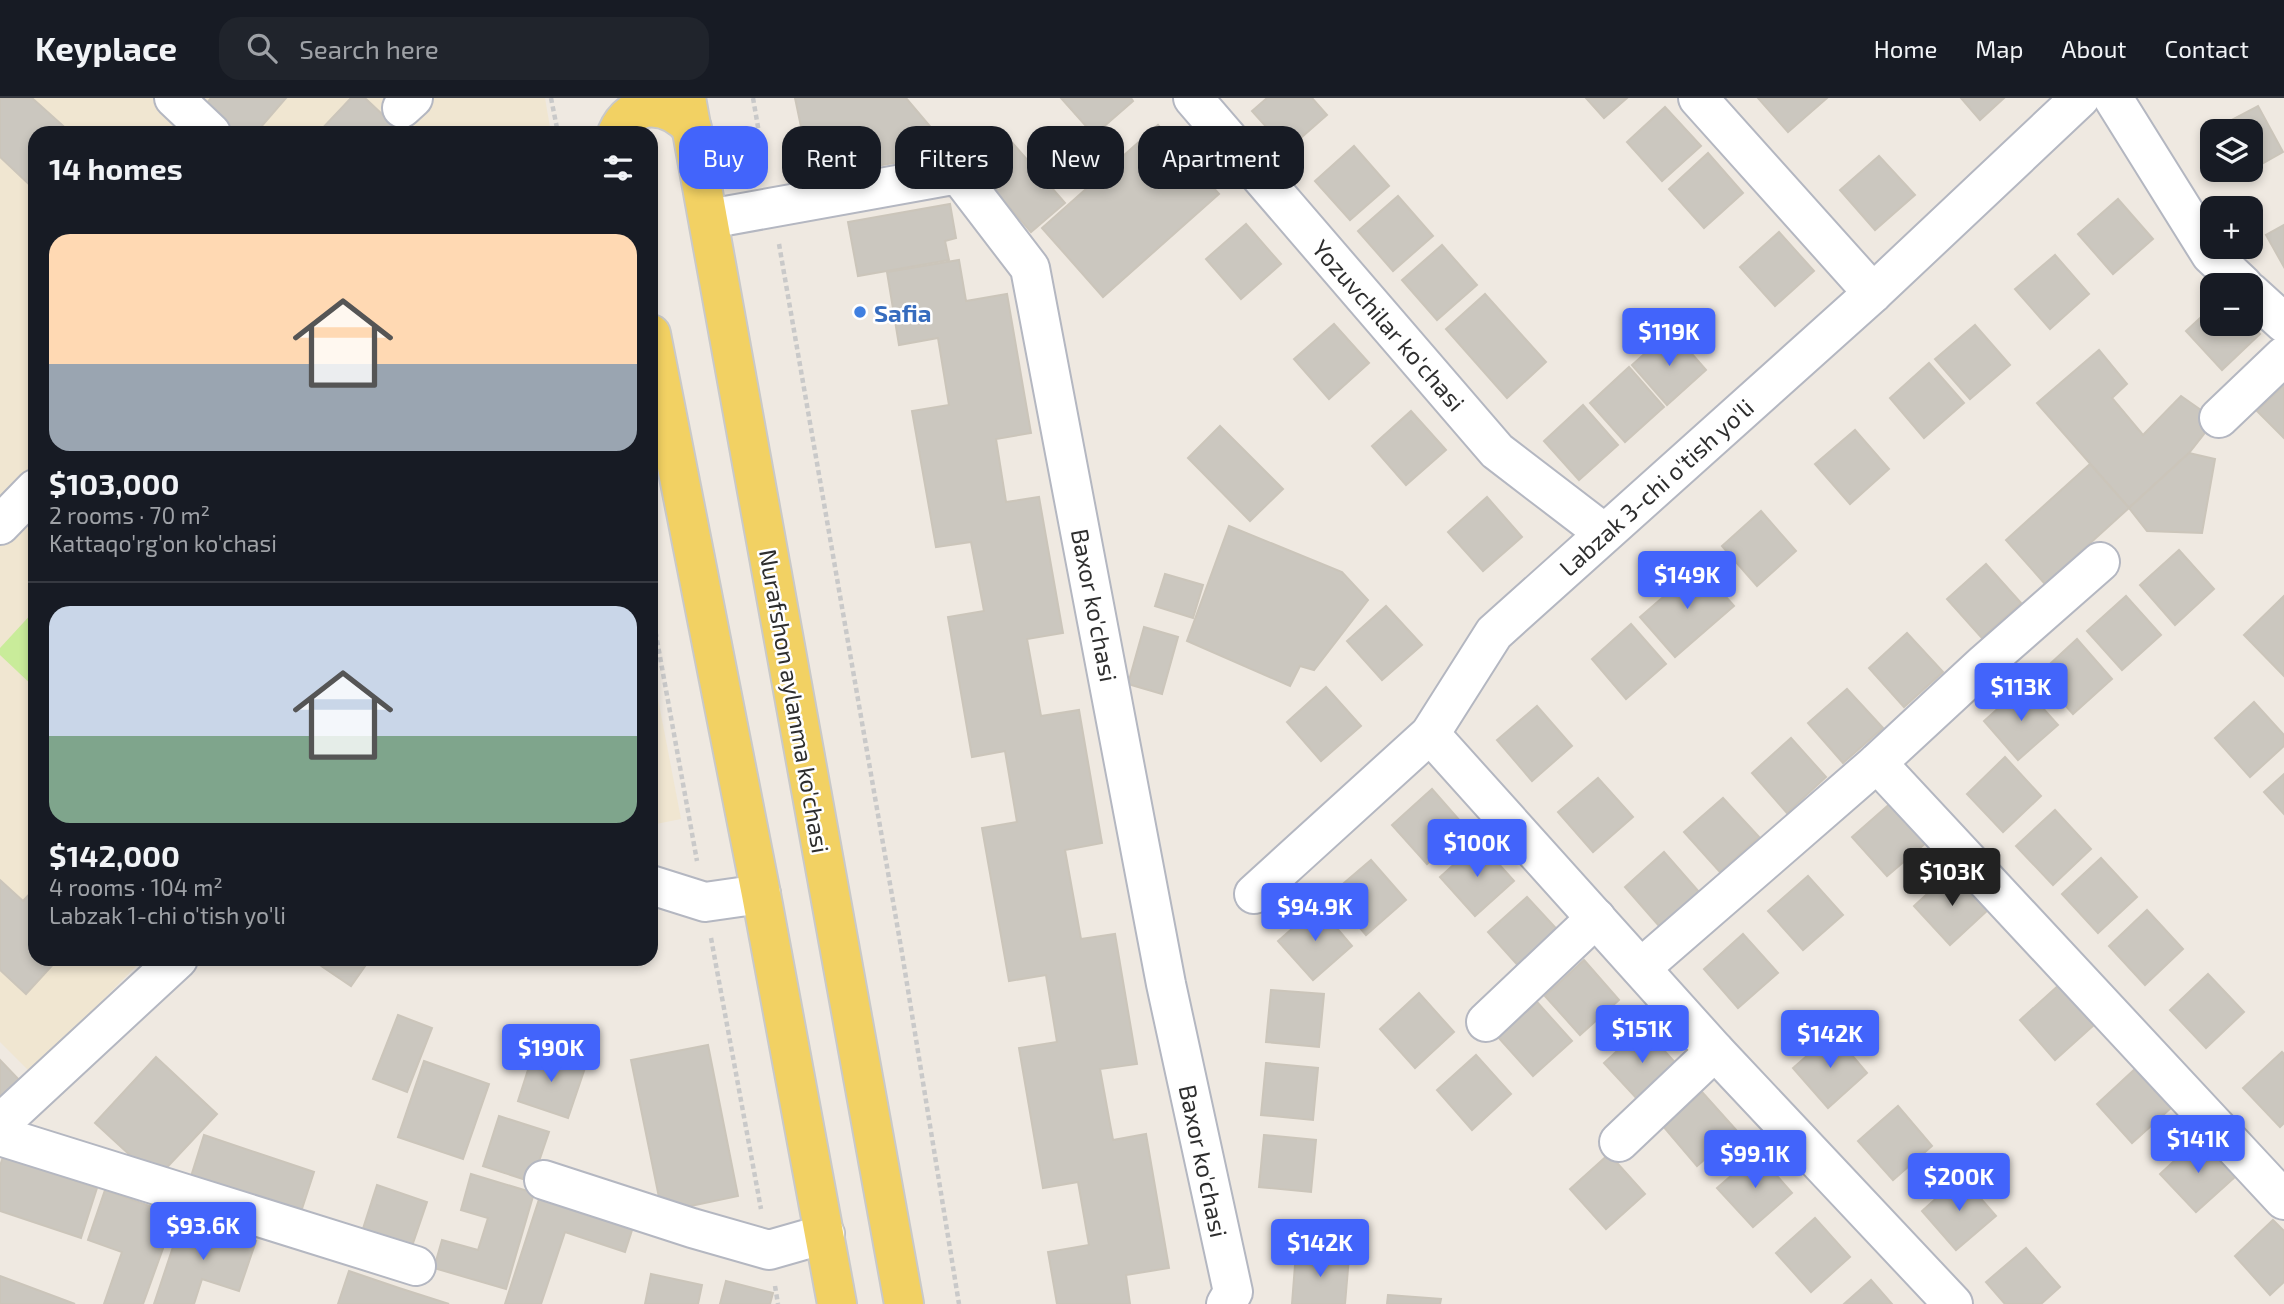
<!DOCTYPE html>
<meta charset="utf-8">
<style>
:root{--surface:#171b24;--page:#20242c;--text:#f1f3f6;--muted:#9ea1a6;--line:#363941;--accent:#4264fb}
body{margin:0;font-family:"Exo 2",sans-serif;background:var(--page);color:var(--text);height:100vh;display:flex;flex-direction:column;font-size:26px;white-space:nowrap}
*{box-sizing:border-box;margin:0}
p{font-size:23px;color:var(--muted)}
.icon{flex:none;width:38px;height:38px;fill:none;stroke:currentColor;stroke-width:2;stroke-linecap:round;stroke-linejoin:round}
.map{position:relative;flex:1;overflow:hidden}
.panel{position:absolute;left:28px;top:28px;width:630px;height:840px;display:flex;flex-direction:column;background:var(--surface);border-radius:21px;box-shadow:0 4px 10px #0003}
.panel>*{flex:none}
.guide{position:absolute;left:679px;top:28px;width:665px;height:63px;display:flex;gap:14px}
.tools{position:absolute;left:2200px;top:21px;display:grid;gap:14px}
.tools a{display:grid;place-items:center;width:63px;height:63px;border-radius:14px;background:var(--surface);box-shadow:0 4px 10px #0003;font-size:35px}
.price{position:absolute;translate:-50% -60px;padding:0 16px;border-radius:7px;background:var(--accent);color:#fff;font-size:23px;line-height:46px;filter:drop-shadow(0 2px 4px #0008)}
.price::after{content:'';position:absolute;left:50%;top:42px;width:21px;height:16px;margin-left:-10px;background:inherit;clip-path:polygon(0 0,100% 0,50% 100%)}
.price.active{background:#222;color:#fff}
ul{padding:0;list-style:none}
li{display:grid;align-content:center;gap:14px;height:371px;padding:0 21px}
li+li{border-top:2px solid var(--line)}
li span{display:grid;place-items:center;height:217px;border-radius:21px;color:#555}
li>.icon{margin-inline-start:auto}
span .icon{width:126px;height:126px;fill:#fffc;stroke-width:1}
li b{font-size:30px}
h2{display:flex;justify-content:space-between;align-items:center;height:84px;padding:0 21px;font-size:30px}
.chip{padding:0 24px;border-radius:21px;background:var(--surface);box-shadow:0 4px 10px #0003;font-size:24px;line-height:63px}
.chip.active{background:var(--accent);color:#fff}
header{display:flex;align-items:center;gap:42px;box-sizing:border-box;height:98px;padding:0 35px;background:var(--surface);border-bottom:2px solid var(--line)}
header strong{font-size:33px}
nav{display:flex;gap:38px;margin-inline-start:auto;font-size:24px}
.search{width:490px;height:63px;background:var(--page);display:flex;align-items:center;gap:18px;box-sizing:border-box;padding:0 24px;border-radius:21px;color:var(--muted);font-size:26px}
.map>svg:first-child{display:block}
.education{fill:#f0e6d1}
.pitch{fill:#c9ec9a}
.building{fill:#cbc7bf;stroke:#cbc5ba;stroke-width:2}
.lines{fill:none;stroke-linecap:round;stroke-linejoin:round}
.minor-casing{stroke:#b4b7c1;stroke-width:42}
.major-casing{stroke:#c9c9c9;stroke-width:42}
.path{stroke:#c9c9c9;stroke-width:4.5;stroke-dasharray:5 3.5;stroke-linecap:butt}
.minor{stroke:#fff;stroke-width:38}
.major{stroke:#f2d163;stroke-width:38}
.shop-dot{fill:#3f7fe0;stroke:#fff;stroke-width:2.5}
.labels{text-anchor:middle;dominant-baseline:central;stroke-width:5;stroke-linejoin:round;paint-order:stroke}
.shop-label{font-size:24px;font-weight:bold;fill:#366cbe;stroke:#fff;text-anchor:start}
.street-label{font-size:24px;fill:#2e2e2e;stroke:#fff}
</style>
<header>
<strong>Keyplace</strong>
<div class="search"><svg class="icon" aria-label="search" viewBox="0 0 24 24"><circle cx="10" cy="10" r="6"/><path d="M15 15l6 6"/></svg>Search here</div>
<nav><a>Home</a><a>Map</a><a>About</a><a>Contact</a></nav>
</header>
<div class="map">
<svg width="2284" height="1206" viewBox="0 0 2284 1206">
<rect width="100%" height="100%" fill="#efe9e1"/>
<g class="education">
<path d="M0 0H545L551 35H35V861H143L31 975 0 944Z"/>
<path d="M651 564 681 721 651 727Z"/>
</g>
<path class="pitch" d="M35 512V590L0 557V550Z"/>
<g class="building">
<path d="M0 0H32L71 35H35V92L0 59Z"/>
<path d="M211 0H286L260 30 266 35H229L202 11Z"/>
<path d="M351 0H365L402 35H318Z"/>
<path d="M795 0H906L934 33 937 41 936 49 930 56 923 60 823 77 809 67Z"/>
<path d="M1061 0H1131L1133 3 1094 37Z"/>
<path d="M1267 0H1312L1327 17 1287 52 1252 13Z"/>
<path d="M1586 0H1627L1604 20Z"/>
<path d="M1758 0H1827L1788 34Z"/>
<path d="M1961 0H2004L1980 22Z"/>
<path d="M2258 8 2283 54 2237 80 2232 72H2250V33H2211Z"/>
<path d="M1665 9 1701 48 1662 83 1627 44Z"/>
<path d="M1158 27 1219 96 1103 199 1042 130Z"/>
<path d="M1001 32 1065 105 1031 134 968 61Z"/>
<path d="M1354 48 1389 88 1350 122 1315 83Z"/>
<path d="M1708 55 1743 95 1704 130 1669 91Z"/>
<path d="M1879 58 1915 97 1875 132 1840 92Z"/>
<path d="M1398 98 1433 138 1393 173 1358 133Z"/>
<path d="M2118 101 2153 141 2113 176 2078 136Z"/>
<path d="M950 106 956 140 945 143 949 162 858 178 848 124Z"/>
<path d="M1246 126 1281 166 1241 201 1206 161Z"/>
<path d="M2284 127V169L2266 137Z"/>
<path d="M1779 134 1814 173 1775 208 1740 169Z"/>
<path d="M1442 147 1477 187 1437 222 1402 182Z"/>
<path d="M2055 157 2089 196 2050 231 2015 191Z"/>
<path d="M959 162 966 203 1007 196 1031 335 996 341 1006 404 1039 399 1063 535 1027 541 1041 618 1079 612 1102 745 1065 752 1081 841 1115 836 1137 966 1100 971 1113 1042 1146 1036 1169 1170 1126 1177 1130 1206H1057L1048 1154 1089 1147 1078 1084 1043 1090 1019 950 1057 944 1046 877 1009 883 982 730 1017 724 1005 653 972 659 948 519 984 513 971 444 936 449 912 313 949 307 938 240 899 247 887 174Z"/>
<path d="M1485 196 1546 264 1507 300 1446 231Z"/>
<path d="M2212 209V226L2250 225 2260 236 2222 272 2186 233Z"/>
<path d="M1334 226 1369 265 1329 301 1294 261Z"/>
<path d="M1975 227 2010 267 1970 301 1935 261Z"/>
<path d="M1671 232 1706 272 1667 307 1632 267Z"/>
<path d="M2099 252 2127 286 2112 300 2143 337 2181 298 2215 322 2189 355 2129 410 2037 305Z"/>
<path d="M1929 265 1964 305 1924 340 1890 300Z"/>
<path d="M1629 269 1664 309 1625 344 1590 305Z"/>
<path d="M2284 287V340L2257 313Z"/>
<path d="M1583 307 1618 347 1579 382 1544 343Z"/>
<path d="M1411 313 1446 352 1406 387 1372 348Z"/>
<path d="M1220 328 1283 391 1250 423 1188 360Z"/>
<path d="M1855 332 1889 371 1850 406 1815 366Z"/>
<path d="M2189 355 2215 361 2202 435 2147 433 2129 410Z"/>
<path d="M2090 366 2129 410 2045 486 2006 442Z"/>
<path d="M1487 399 1522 439 1483 473 1448 434Z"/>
<path d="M1761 413 1796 453 1757 488 1722 448Z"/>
<path d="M1229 428 1342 474 1368 502 1314 572 1300 568 1290 588 1187 543Z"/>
<path d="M2179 452 2214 491 2175 527 2140 487Z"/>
<path d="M1986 466 2021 505 1982 540 1947 501Z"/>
<path d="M1699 468 1734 508 1675 559 1640 519Z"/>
<path d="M1165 476 1203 487 1193 520 1155 508Z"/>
<path d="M2126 498 2161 537 2122 572 2087 533Z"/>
<path d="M2284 498V578L2244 537Z"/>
<path d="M1386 508 1422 547 1382 582 1347 543Z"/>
<path d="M1631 526 1666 566 1626 601 1592 561Z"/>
<path d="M1144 529 1178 539 1162 596 1128 586Z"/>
<path d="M1907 535 1943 574 1904 609 1869 570Z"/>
<path d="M2077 541 2112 581 2073 616 2038 577Z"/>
<path d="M2023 588 2058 627 2018 662 1984 623Z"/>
<path d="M1326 589 1361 628 1321 663 1287 624Z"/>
<path d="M1847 591 1883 630 1843 665 1808 625Z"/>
<path d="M2254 604 2284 637V648L2250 679 2215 640Z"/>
<path d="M1537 608 1572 648 1532 683 1497 642Z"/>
<path d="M1791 640 1826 679 1787 715 1752 675Z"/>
<path d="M2005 659 2041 698 2003 734 1967 696Z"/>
<path d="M2284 676V716L2264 694Z"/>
<path d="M1598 680 1633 719 1593 754 1558 714Z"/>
<path d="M1432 691 1467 731 1427 766 1392 727Z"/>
<path d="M1723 700 1759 739 1720 774 1684 734Z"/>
<path d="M1892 704 1927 744 1887 778 1852 739Z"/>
<path d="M2055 712 2091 751 2053 787 2016 748Z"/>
<path d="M1479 744 1514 783 1475 818 1440 779Z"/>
<path d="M1664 754 1699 794 1660 829 1625 789Z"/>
<path d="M2101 760 2137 799 2098 835 2062 796Z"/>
<path d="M1371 762 1406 802 1366 837 1331 796Z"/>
<path d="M1953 772 1989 811 1950 847 1914 808Z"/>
<path d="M1808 778 1843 817 1803 852 1768 813Z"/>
<path d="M0 782 23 803 35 790V861H58L26 896 0 872Z"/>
<path d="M1527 799 1563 838 1523 873 1488 834Z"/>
<path d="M1318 808 1352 848 1313 882 1278 843Z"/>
<path d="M2147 812 2183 851 2145 887 2109 848Z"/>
<path d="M1743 836 1778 875 1738 910 1704 871Z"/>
<path d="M311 861H370L351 888Z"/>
<path d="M1584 862 1619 902 1580 937 1545 898Z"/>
<path d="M2208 876 2244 914 2206 950 2170 912Z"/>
<path d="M2059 887 2094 927 2055 962 2020 922Z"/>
<path d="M1271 892 1324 896 1319 949 1266 944Z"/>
<path d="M1419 895 1454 934 1415 970 1380 931Z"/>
<path d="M1537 904 1572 943 1533 978 1498 939Z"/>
<path d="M398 917 432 930 407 994 373 981Z"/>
<path d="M1643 929 1679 969 1640 1004 1604 965Z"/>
<path d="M1833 935 1867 975 1828 1010 1793 970Z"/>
<path d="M708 947 738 1098 662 1114 631 962Z"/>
<path d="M534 953 585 970 568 1020 518 1003Z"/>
<path d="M2282 954 2284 956V1025L2280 1029 2243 990Z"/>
<path d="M1476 957 1511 996 1472 1032 1437 992Z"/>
<path d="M156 959 217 1016 156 1081 95 1025Z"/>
<path d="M0 962 23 986 0 1008Z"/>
<path d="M424 963 489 986 463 1061 398 1039Z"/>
<path d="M1266 965 1318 970 1313 1022 1261 1017Z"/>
<path d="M2135 971 2171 1010 2132 1045 2097 1006Z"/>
<path d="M1702 994 1737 1033 1697 1068 1663 1028Z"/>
<path d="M1898 1008 1932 1048 1893 1082 1858 1043Z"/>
<path d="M499 1018 549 1034 532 1084 483 1068Z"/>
<path d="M204 1037 314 1074 298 1123 188 1088Z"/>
<path d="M1264 1037 1316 1042 1311 1094 1259 1089Z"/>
<path d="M2199 1040 2235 1079 2196 1114 2160 1076Z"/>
<path d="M1757 1055 1792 1095 1753 1129 1717 1090Z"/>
<path d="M1609 1056 1645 1096 1606 1131 1570 1091Z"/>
<path d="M3 1059 97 1090 81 1140 0 1113V1068Z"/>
<path d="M471 1076 534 1095 506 1191 434 1170 442 1142 478 1152 488 1120 461 1112Z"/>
<path d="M1961 1078 1996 1118 1956 1152 1922 1113Z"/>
<path d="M377 1087 427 1104 410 1154 361 1137Z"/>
<path d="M105 1092 175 1117 143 1206H104L122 1154 88 1142Z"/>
<path d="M542 1092 635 1123 625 1154 565 1134 541 1206H505Z"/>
<path d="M183 1119 256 1143 239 1193 202 1181 194 1206H154Z"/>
<path d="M1815 1120 1850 1159 1811 1194 1776 1155Z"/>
<path d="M2273 1122 2284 1133V1184L2270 1197 2235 1158Z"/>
<path d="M2026 1150 2060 1189 2041 1206H2005L1986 1184Z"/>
<path d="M1296 1154 1349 1159 1345 1206H1292Z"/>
<path d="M349 1173 399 1190 449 1206H338Z"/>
<path d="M651 1176 702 1187 698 1206H645Z"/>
<path d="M0 1178 75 1206H0Z"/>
<path d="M1871 1182 1892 1206H1844Z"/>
<path d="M726 1183 773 1195 770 1206H720Z"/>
<path d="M1388 1197 1441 1201 1440 1206H1387Z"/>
</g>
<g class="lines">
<defs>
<g id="minor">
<path d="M174 0 211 35"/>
<path d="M1193 0 1497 353 1604 435"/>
<path d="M1698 0 1873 195"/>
<path d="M2113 0 2211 157 2243 187"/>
<path d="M402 10 413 0"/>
<path d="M709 121 958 76 1030 170 1166 886 1233 1194 1226 1206"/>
<path d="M2250 194 2284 225"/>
<path d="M2219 320 2284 258"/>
<path d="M0 427 35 391"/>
<path d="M1430 636 1715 953 1953 1206"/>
<path d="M1877 665 2284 1102"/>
<path d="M651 787 705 804 761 796"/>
<path d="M1254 796 1430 636 1494 535 1873 195 2080 0"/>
<path d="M1641 870 1877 665 1985 565 2100 464"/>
<path d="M1486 924 1596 820"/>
<path d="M0 1026 178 861"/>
<path d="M0 1038 416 1168"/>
<path d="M1619 1044 1715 953"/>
<path d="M544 1082 692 1130 769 1152 825 1136"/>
</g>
<g id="major">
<path d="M686 0 904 1206"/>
<path d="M617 35C632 0 668 4 692 30"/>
<path d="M651 236 761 796 837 1206"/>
</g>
</defs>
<use href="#minor" class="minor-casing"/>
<use href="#major" class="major-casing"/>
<g class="path">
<path d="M551 0 558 35"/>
<path d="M753 0 766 75"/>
<path d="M779 146 902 855 959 1206"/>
<path d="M651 509 697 763"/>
<path d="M711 840 761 1111"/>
<path d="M775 1188 778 1206"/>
</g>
<use href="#minor" class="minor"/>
<use href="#major" class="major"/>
</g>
<circle class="shop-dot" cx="860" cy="214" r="7"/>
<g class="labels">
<g class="shop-label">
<text x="874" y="214">Safia</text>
</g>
<g class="street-label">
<text transform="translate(1389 227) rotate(49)">Yozuvchilar ko'chasi</text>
<text transform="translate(1656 389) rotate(-42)">Labzak 3-chi o'tish yo'li</text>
<text transform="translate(1095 507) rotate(79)">Baxor ko'chasi</text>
<text transform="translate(795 603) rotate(80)">Nurafshon aylanma ko'chasi</text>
<text transform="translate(1204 1063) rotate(78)">Baxor ko'chasi</text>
</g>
</g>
</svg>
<div class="tools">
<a><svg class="icon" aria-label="layers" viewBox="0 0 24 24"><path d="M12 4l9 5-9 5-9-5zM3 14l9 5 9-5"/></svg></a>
<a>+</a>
<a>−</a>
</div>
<b class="price" style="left:1669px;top:270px">$119K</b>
<b class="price" style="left:1687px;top:513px">$149K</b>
<b class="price" style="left:2021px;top:625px">$113K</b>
<b class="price" style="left:1477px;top:781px">$100K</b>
<b class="price active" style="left:1952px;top:810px">$103K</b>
<b class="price" style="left:1315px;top:845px">$94.9K</b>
<b class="price" style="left:1642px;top:967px">$151K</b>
<b class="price" style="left:1830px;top:972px">$142K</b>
<b class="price" style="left:551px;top:986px">$190K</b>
<b class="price" style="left:2198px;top:1077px">$141K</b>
<b class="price" style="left:1755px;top:1092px">$99.1K</b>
<b class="price" style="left:1959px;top:1115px">$200K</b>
<b class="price" style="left:203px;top:1164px">$93.6K</b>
<b class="price" style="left:1320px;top:1181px">$142K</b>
<div class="guide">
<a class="chip active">Buy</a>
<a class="chip">Rent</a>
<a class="chip">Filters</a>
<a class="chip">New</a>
<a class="chip">Apartment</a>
</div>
<section class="panel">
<h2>14 homes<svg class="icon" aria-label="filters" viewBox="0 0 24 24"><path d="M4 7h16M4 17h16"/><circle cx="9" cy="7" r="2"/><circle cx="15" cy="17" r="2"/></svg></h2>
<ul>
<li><span style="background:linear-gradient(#ffd9b3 60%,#9aa5b1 0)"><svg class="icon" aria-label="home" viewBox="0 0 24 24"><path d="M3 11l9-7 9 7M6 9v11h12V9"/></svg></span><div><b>$103,000</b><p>2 rooms · 70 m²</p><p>Kattaqo'rg'on ko'chasi</p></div></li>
<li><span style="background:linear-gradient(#c9d6e8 60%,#7fa58c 0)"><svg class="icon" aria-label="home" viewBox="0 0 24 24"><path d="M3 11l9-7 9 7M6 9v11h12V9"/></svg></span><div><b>$142,000</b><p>4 rooms · 104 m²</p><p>Labzak 1-chi o'tish yo'li</p></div></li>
</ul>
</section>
</div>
